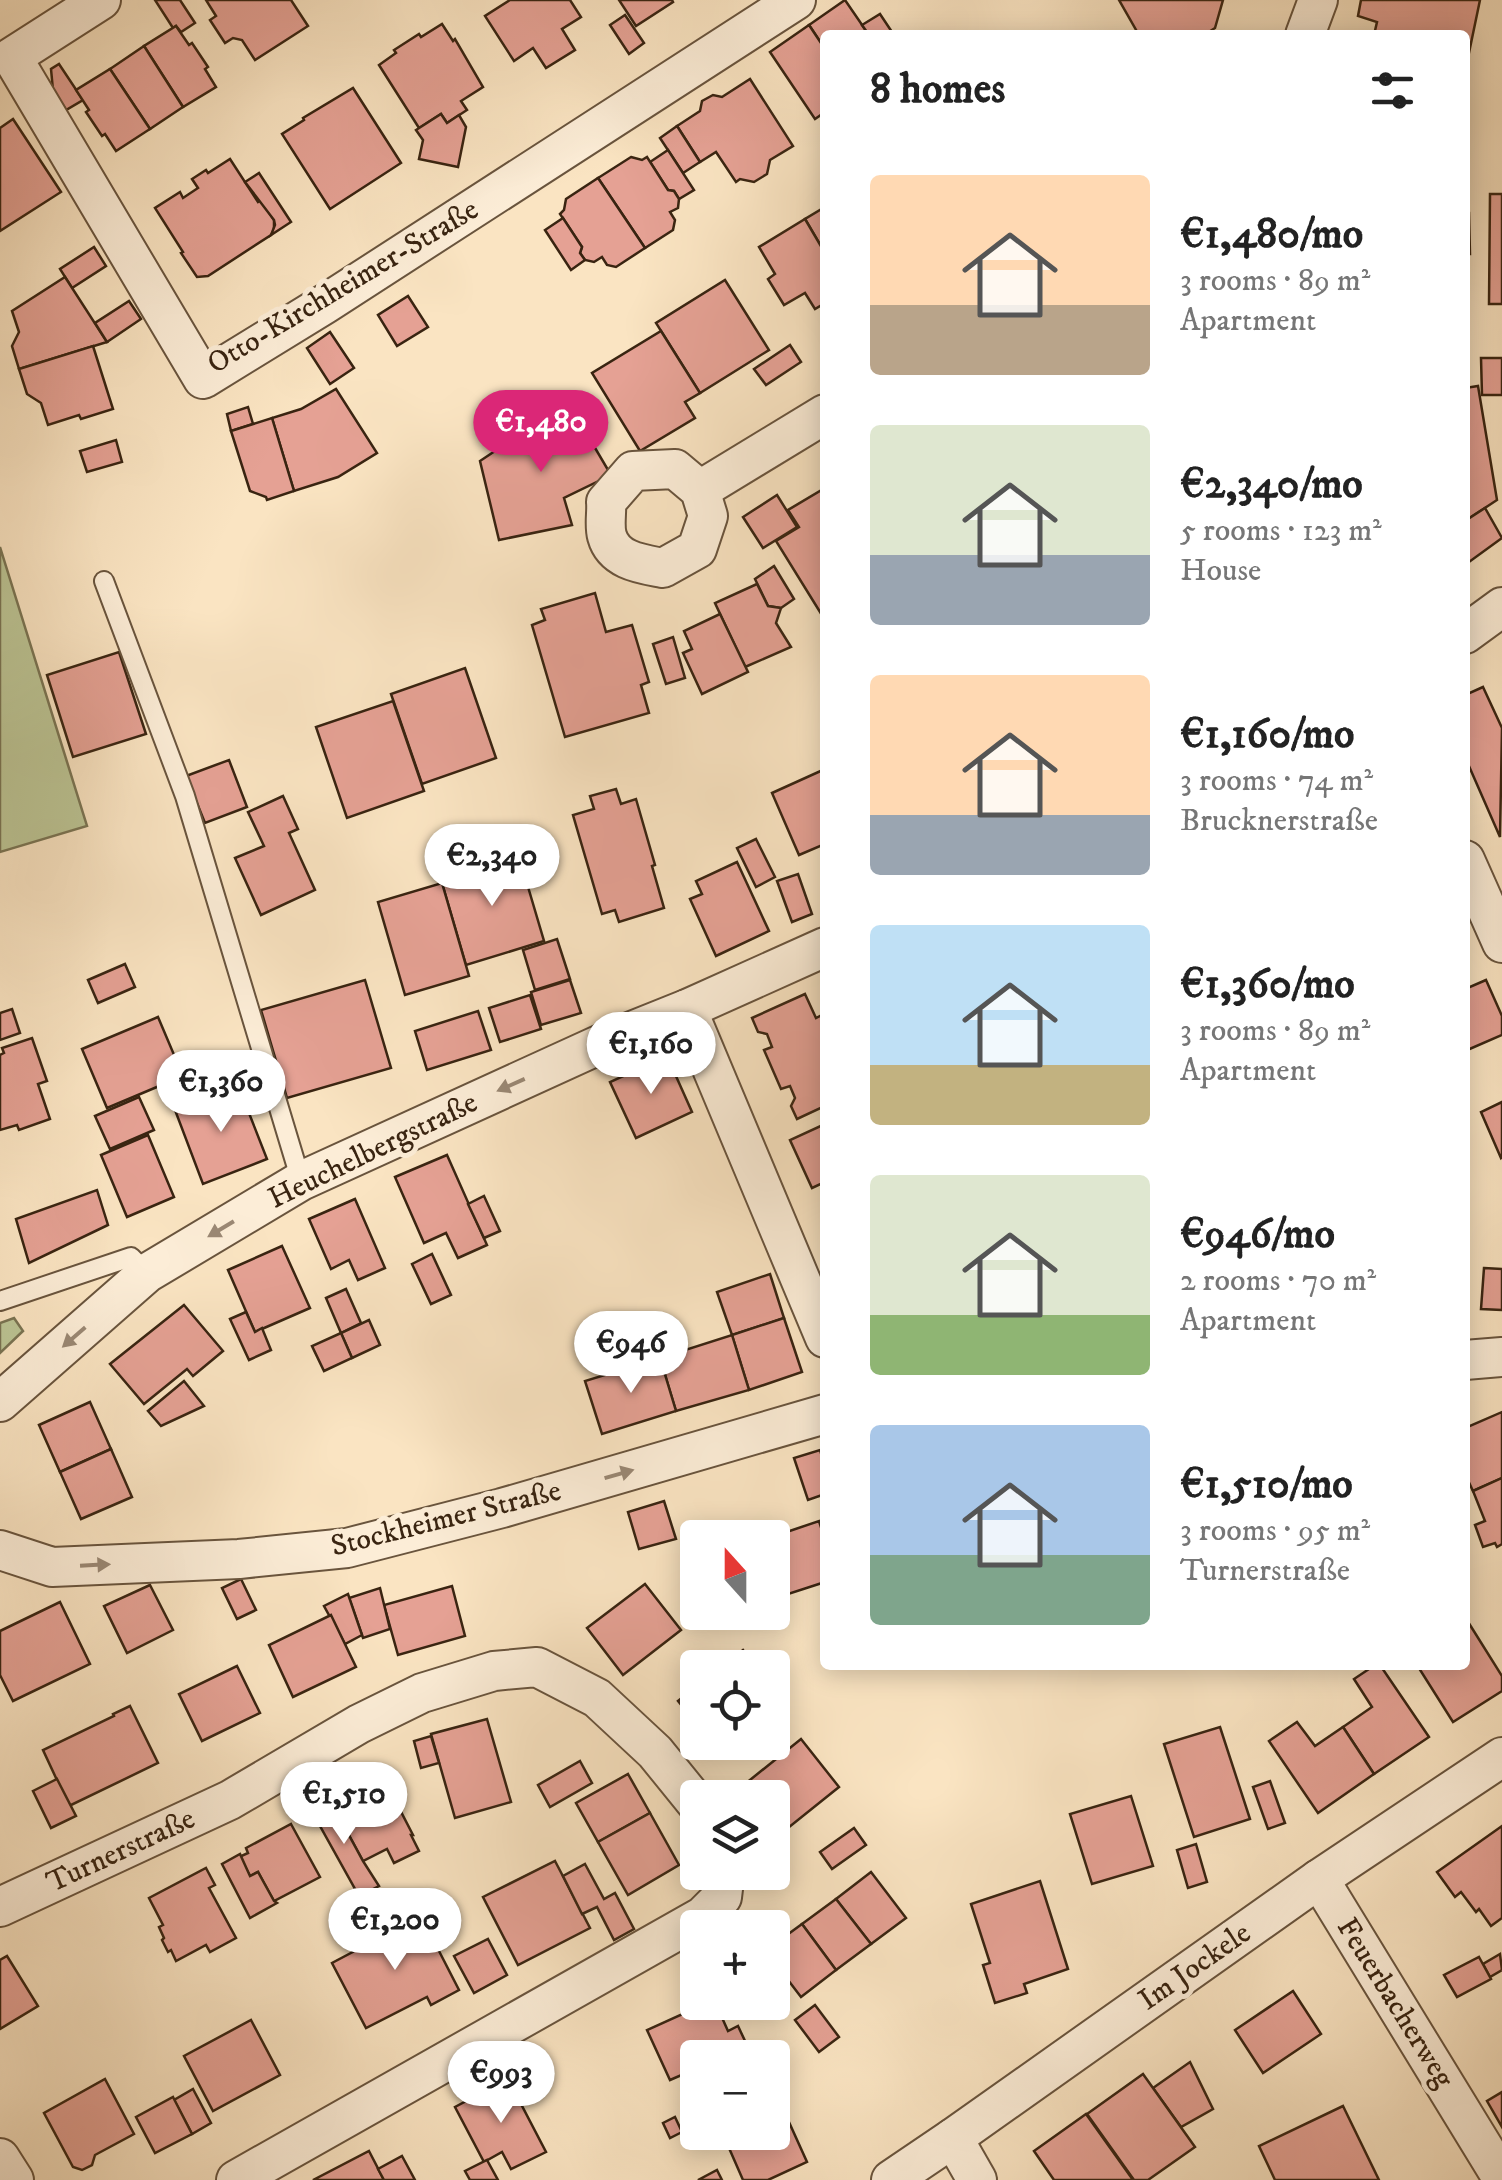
<!DOCTYPE html>
<meta charset="utf-8">
<style>
:root{--surface:#fff;--page:#f2f2f2;--text:#222;--muted:#767676;--accent:#db2777}
body{margin:0;font-family:"IM FELL DW Pica",serif;background:var(--page);color:var(--text);height:100vh;display:flex;flex-direction:column;font-size:38px;white-space:nowrap}
*{box-sizing:border-box;margin:0}
p{font-size:32px;color:var(--muted)}
.icon{flex:none;width:55px;height:55px;fill:none;stroke:currentColor;stroke-width:2;stroke-linecap:round;stroke-linejoin:round}
.map{position:relative;flex:1;overflow:hidden}
.panel{position:absolute;left:820px;top:30px;width:650px;height:1640px;display:flex;flex-direction:column;background:var(--surface);border-radius:10px;box-shadow:0 5px 25px #0003}
.panel>*{flex:none}
.needle{width:65px;rotate:339deg}
.fabs{position:absolute;left:680px;top:1520px;display:grid;gap:20px}
.fabs a{display:grid;place-items:center;width:110px;height:110px;border-radius:10px;background:var(--surface);box-shadow:0 5px 25px #0003;font-size:50px}
.price{position:absolute;translate:-50% -85px;padding:0 22px;border-radius:35px;background:#fff;color:#222;font-size:32px;line-height:65px;filter:drop-shadow(0 2px 5px #0008)}
.price::after{content:'';position:absolute;left:50%;top:60px;width:30px;height:22px;margin-left:-15px;background:inherit;clip-path:polygon(0 0,100% 0,50% 100%)}
.price.active{background:var(--accent);color:#fff}
ul{padding:0;list-style:none}
li{display:flex;align-items:center;gap:30px;height:250px;padding:0 50px}
li span{display:grid;place-items:center;flex:none;width:280px;height:200px;border-radius:10px;color:#555}
li>.icon{margin-inline-start:auto}
span .icon{width:120px;height:120px;fill:#fffc;stroke-width:1}
li b{font-size:42px}
h2{display:flex;justify-content:space-between;align-items:center;height:120px;padding:0 50px;font-size:42px}
.map>svg:first-child{display:block}
.green{fill:#bcc595;stroke:#7a7453;stroke-width:2.5}
.building{fill:#e5a194;stroke:#392411;stroke-width:2.5}
.lines{fill:none;stroke-linecap:round;stroke-linejoin:round}
.service-casing{stroke:#69543d;stroke-width:22}
.minor-casing{stroke:#69543d;stroke-width:42}
.service{stroke:#fcedd7;stroke-width:18}
.minor{stroke:#fcedd7;stroke-width:38}
.oneway{fill:#9a8874}
.labels{text-anchor:middle;dominant-baseline:central;stroke-width:10;stroke-linejoin:round;paint-order:stroke}
.street-label{font-size:30px;fill:#392411;stroke:#fcedd7}
</style>
<div class="map">
<svg width="1502" height="2180" viewBox="0 0 1502 2180">
<rect width="100%" height="100%" fill="#fae4c2"/>
<filter id="stains"><feTurbulence type="fractalNoise" baseFrequency=".002" numOctaves="4"/><feColorMatrix values="0 0 0 0 .2 0 0 0 0 .09 0 0 0 0 .02 0 0 0 .5 -.17"/></filter>
<radialGradient id="worn" r=".72"><stop offset=".6" stop-color="#630" stop-opacity="0"/><stop offset="1" stop-color="#630" stop-opacity=".3"/></radialGradient>
<g class="green">
<path d="M0 547 87 826 0 852Z"/>
<path d="M14 1318 23 1331 0 1353V1323Z"/>
</g>
<g class="building">
<path d="M155 0H180L195 23 181 32 176 26 173 28Z"/>
<path d="M206 0H291L308 26 255 60 242 40 233 38 225 43 210 20 216 16Z"/>
<path d="M510 0H570L581 17 562 29 575 50 546 68 533 48 514 61 485 16Z"/>
<path d="M619 0H672L673 2 636 26Z"/>
<path d="M845 0 869 35H825V49L809 25Z"/>
<path d="M1119 0H1223L1215 28 1204 35H1139Z"/>
<path d="M1361 0H1480L1465 72V35H1374L1377 22 1358 16Z"/>
<path d="M880 14 894 35H869L862 25Z"/>
<path d="M625 15 644 43 629 54 610 25Z"/>
<path d="M442 24 453 41 455 39 483 87 461 101 467 110 447 123 441 114 419 128 379 65 396 53 394 50 419 34 421 37Z"/>
<path d="M809 25 825 49V112L815 119 770 52Z"/>
<path d="M176 26 189 45 192 43 208 67 205 69 216 87 183 107 144 46Z"/>
<path d="M144 46 183 107 150 129 110 69Z"/>
<path d="M59 64 83 100 66 110 53 90 51 69Z"/>
<path d="M110 69 150 129 116 151 105 134 102 136 86 112 89 110 76 90Z"/>
<path d="M750 79 793 146 770 160 767 174 754 182 740 179 736 182 716 152 700 162 677 126 700 111 702 101 713 95 722 97Z"/>
<path d="M353 88 401 163 330 209 282 134 304 120 303 118Z"/>
<path d="M441 114 447 123 459 115 466 127 458 167 419 159 423 140 416 130Z"/>
<path d="M13 119 61 192 0 231V128Z"/>
<path d="M677 126 700 162 683 173 660 138Z"/>
<path d="M668 150 694 190 679 199 674 191 668 190 650 162Z"/>
<path d="M631 157 642 160 647 157 668 190 674 191 679 199 678 208 670 212 675 220 673 230 645 248 598 178Z"/>
<path d="M230 159 258 202 261 200 274 220V231L271 235 208 276 197 277 181 253 183 252 155 208 180 192 183 198 198 188 192 179 206 170 208 173Z"/>
<path d="M259 173 291 222 271 235 275 225 274 220 245 182Z"/>
<path d="M598 178 645 248 616 267 607 265 602 257 594 262 585 260 580 253 582 247 560 214 564 210 566 199Z"/>
<path d="M1490 194H1502V304H1489Z"/>
<path d="M825 207V253L805 219Z"/>
<path d="M1465 213H1469L1470 254H1465Z"/>
<path d="M563 218 582 247 580 253 585 260 571 270 545 230Z"/>
<path d="M805 219 825 253V303L815 309 805 293 784 305 768 279 775 274 759 247Z"/>
<path d="M94 247 106 266 72 288 60 269Z"/>
<path d="M65 277 107 342 19 369 12 346 19 332 12 311Z"/>
<path d="M725 280 769 350 700 393 656 323Z"/>
<path d="M408 296 428 327 397 346 378 315Z"/>
<path d="M129 301 141 319 107 342 95 323Z"/>
<path d="M661 331 700 393 685 402 695 418 640 451 592 373Z"/>
<path d="M330 332 354 368 330 384 307 348Z"/>
<path d="M790 345 801 362 766 385 754 369Z"/>
<path d="M93 346 113 409 81 419 79 415 48 425 41 403 27 394 19 369Z"/>
<path d="M1481 358H1502V395H1482Z"/>
<path d="M1478 386 1497 500 1465 521V388Z"/>
<path d="M336 389 377 453 338 477 294 491 272 418 301 409Z"/>
<path d="M568 402 611 475 564 498 572 525 499 540 480 461Z"/>
<path d="M248 407 253 424 231 431 227 414Z"/>
<path d="M272 418 294 491 267 500 266 497 250 491 231 431Z"/>
<path d="M116 440 122 462 87 472 80 451Z"/>
<path d="M825 488V620L776 541 799 527 788 510Z"/>
<path d="M777 495 797 527 763 548 743 517Z"/>
<path d="M1485 508 1502 538 1469 562 1465 555V521Z"/>
<path d="M774 566 794 599 781 608 768 606 755 579Z"/>
<path d="M757 584 768 606 781 608 776 623 791 647 745 667 715 603Z"/>
<path d="M595 593 606 632 632 625 649 682 641 685 649 713 565 737 532 625 545 620 541 609Z"/>
<path d="M720 614 748 672 702 694 683 653 692 649 684 631Z"/>
<path d="M673 637 685 678 666 684 653 644Z"/>
<path d="M119 652 146 734 73 757 47 675Z"/>
<path d="M465 668 496 758 422 784 391 694Z"/>
<path d="M1483 687 1502 728 1500 837 1465 757V695Z"/>
<path d="M393 701 424 791 347 818 316 727Z"/>
<path d="M229 760 247 807 205 823 186 776Z"/>
<path d="M825 769V844L799 855 772 793Z"/>
<path d="M616 789 621 804 636 799 655 865 652 866 664 908 619 922 615 910 602 914 573 815 594 809 590 796Z"/>
<path d="M283 796 298 829 289 833 315 890 261 915 235 858 264 846 248 812Z"/>
<path d="M756 839 775 877 756 887 737 848Z"/>
<path d="M518 853 544 941 466 965 440 876Z"/>
<path d="M737 862 769 931 716 956 690 899 702 894 696 881Z"/>
<path d="M798 874 812 914 792 922 777 881Z"/>
<path d="M442 883 469 976 405 995 378 902Z"/>
<path d="M557 939 570 979 535 990 523 950Z"/>
<path d="M125 964 135 987 98 1003 88 980Z"/>
<path d="M365 980 391 1068 287 1098 261 1010Z"/>
<path d="M570 980 581 1013 541 1025 531 992Z"/>
<path d="M1486 980 1502 1016V1035L1465 1051V989Z"/>
<path d="M805 994 816 1018 822 1015 825 1021V1106L797 1119 791 1106 795 1098 790 1086 781 1089 764 1050 772 1047 767 1034 758 1032 752 1018Z"/>
<path d="M530 995 541 1029 500 1042 489 1008Z"/>
<path d="M12 1009 20 1033 0 1040V1013Z"/>
<path d="M478 1011 491 1050 427 1070 415 1031Z"/>
<path d="M158 1017 183 1076 107 1108 82 1049Z"/>
<path d="M32 1038 47 1081 38 1084 50 1119 19 1130 17 1125 0 1130V1055L4 1053 2 1048Z"/>
<path d="M667 1056 692 1112 636 1138 610 1082Z"/>
<path d="M238 1085 267 1159 203 1184 175 1110Z"/>
<path d="M139 1097 154 1130 110 1149 95 1116Z"/>
<path d="M1502 1102V1157L1501 1158 1481 1112Z"/>
<path d="M825 1124V1182L812 1188 790 1140Z"/>
<path d="M148 1135 174 1197 127 1217 101 1155Z"/>
<path d="M447 1155 487 1245 458 1258 446 1233 424 1243 395 1177Z"/>
<path d="M97 1190 108 1225 29 1263 16 1219Z"/>
<path d="M484 1196 500 1231 484 1238 468 1204Z"/>
<path d="M355 1199 385 1268 358 1280 349 1260 331 1269 309 1219Z"/>
<path d="M282 1246 310 1308 255 1332 228 1270Z"/>
<path d="M432 1254 451 1295 431 1304 412 1264Z"/>
<path d="M1484 1268 1502 1269V1310L1481 1309Z"/>
<path d="M770 1274 784 1318 732 1335 717 1292Z"/>
<path d="M346 1289 361 1323 341 1333 326 1298Z"/>
<path d="M184 1305 223 1351 193 1376 187 1369 144 1404 110 1364Z"/>
<path d="M246 1312 255 1332 262 1328 271 1350 249 1360 230 1319Z"/>
<path d="M784 1318 802 1372 749 1390 732 1335Z"/>
<path d="M369 1320 380 1345 352 1358 341 1333Z"/>
<path d="M341 1333 352 1358 324 1371 312 1346Z"/>
<path d="M732 1335 749 1390 676 1411 660 1358Z"/>
<path d="M660 1358 676 1411 602 1434 585 1381Z"/>
<path d="M184 1381 204 1406 161 1426 148 1411Z"/>
<path d="M90 1402 111 1449 60 1472 39 1425Z"/>
<path d="M1502 1412V1478L1473 1491 1465 1474V1428Z"/>
<path d="M111 1449 132 1497 81 1519 60 1472Z"/>
<path d="M820 1450 825 1467V1494L808 1500 794 1458Z"/>
<path d="M1502 1478V1544L1497 1547 1495 1543 1483 1547 1475 1525 1485 1521 1473 1491Z"/>
<path d="M664 1501 676 1539 639 1549 628 1512Z"/>
<path d="M819 1521 825 1540V1582L782 1596 779 1587 772 1589V1538H769Z"/>
<path d="M241 1579 256 1610 237 1619 222 1588Z"/>
<path d="M645 1584 681 1630 623 1675 587 1628Z"/>
<path d="M150 1585 173 1630 127 1653 104 1606Z"/>
<path d="M452 1586 465 1636 398 1655 384 1605Z"/>
<path d="M380 1588 390 1629 363 1638 349 1598Z"/>
<path d="M348 1594 362 1635 345 1644 324 1606Z"/>
<path d="M60 1602 90 1664 13 1701 0 1675V1631Z"/>
<path d="M331 1615 356 1667 293 1697 269 1645Z"/>
<path d="M1465 1617 1502 1676V1691L1453 1722 1417 1665H1465Z"/>
<path d="M743 1650 756 1668H720Z"/>
<path d="M1375 1665H1380L1429 1737 1374 1774 1343 1727 1372 1707 1354 1679Z"/>
<path d="M237 1666 260 1713 202 1741 179 1694Z"/>
<path d="M698 1685V1726L678 1701Z"/>
<path d="M130 1706 158 1763 69 1806 43 1750 114 1716 113 1714Z"/>
<path d="M487 1719 511 1802 455 1818 431 1734Z"/>
<path d="M1297 1722 1315 1746 1343 1727 1374 1774 1318 1813 1269 1741Z"/>
<path d="M1220 1727 1250 1819 1194 1837 1164 1744Z"/>
<path d="M431 1736 439 1763 421 1768 414 1741Z"/>
<path d="M801 1739 839 1787 773 1840 772 1798H739L735 1792Z"/>
<path d="M580 1761 592 1783 550 1807 538 1785Z"/>
<path d="M628 1774 650 1813 598 1842 576 1803Z"/>
<path d="M382 1775 413 1835H411L419 1851 394 1863 387 1849 363 1861 331 1802Z"/>
<path d="M57 1779 76 1816 51 1828 33 1791Z"/>
<path d="M1270 1781 1285 1823 1268 1829 1253 1787Z"/>
<path d="M1131 1796 1153 1866 1092 1884 1070 1814Z"/>
<path d="M331 1798 334 1801 331 1802 363 1861 379 1886 359 1896 310 1808Z"/>
<path d="M650 1813 679 1865 628 1895 598 1842Z"/>
<path d="M291 1824 320 1877 274 1901 258 1872 250 1876 239 1857 248 1853 246 1848Z"/>
<path d="M1502 1826V1918L1491 1926 1479 1909 1476 1912 1461 1892 1455 1897 1437 1872Z"/>
<path d="M854 1828 866 1845 832 1869 820 1852Z"/>
<path d="M1196 1844 1207 1882 1188 1888 1177 1850Z"/>
<path d="M240 1854 250 1876 258 1872 274 1901 277 1903 250 1918 222 1864Z"/>
<path d="M555 1861 590 1928 518 1965 483 1897Z"/>
<path d="M585 1864 604 1899 615 1893 634 1929 614 1940 597 1907 582 1914 563 1876Z"/>
<path d="M206 1868 215 1885 209 1888 236 1938 210 1952 206 1945 176 1961 171 1950 168 1952 162 1940 164 1938 159 1927 163 1925 149 1898Z"/>
<path d="M871 1872 906 1918 871 1944 836 1899Z"/>
<path d="M1040 1881 1068 1969 1024 1984 1027 1993 995 2003 983 1965 990 1963 971 1904Z"/>
<path d="M836 1899 871 1944 836 1970 802 1924Z"/>
<path d="M421 1916 459 1990 431 2005 427 1997 366 2028 332 1963Z"/>
<path d="M802 1924 836 1970 801 1997 772 1959V1946Z"/>
<path d="M488 1939 507 1975 474 1993 454 1956Z"/>
<path d="M1500 1954 1502 1970 1490 1977 1483 1964Z"/>
<path d="M7 1956 38 2006 0 2029V1960Z"/>
<path d="M1479 1957 1491 1979 1457 1997 1444 1975Z"/>
<path d="M1293 1991 1321 2034 1263 2073 1235 2030Z"/>
<path d="M709 2002H715L728 2031 738 2026 753 2058H698V2068L670 2080 647 2030Z"/>
<path d="M815 2005 839 2037 819 2052 795 2020Z"/>
<path d="M251 2020 280 2075 213 2111 184 2056Z"/>
<path d="M1190 2062 1213 2109 1181 2127 1153 2088Z"/>
<path d="M1143 2074 1195 2147 1148 2180H1134L1087 2114Z"/>
<path d="M105 2079 134 2134 95 2155 92 2165 82 2170 73 2167 44 2113Z"/>
<path d="M508 2079 546 2152 511 2169 502 2152 484 2162 455 2107Z"/>
<path d="M193 2089 211 2123 192 2134 174 2100Z"/>
<path d="M1502 2092V2127L1487 2101Z"/>
<path d="M173 2097 192 2134 155 2153 136 2117Z"/>
<path d="M779 2100 807 2162 768 2180H743L722 2132H772V2103Z"/>
<path d="M1343 2106 1379 2180H1275L1259 2146Z"/>
<path d="M1086 2114 1133 2180H1054L1034 2151Z"/>
<path d="M675 2117 682 2132 670 2138 663 2123Z"/>
<path d="M369 2151 384 2180H313Z"/>
<path d="M402 2156 415 2180H384L378 2169Z"/>
<path d="M487 2160 498 2180H470L465 2171Z"/>
<path d="M717 2170 722 2180H698Z"/>
</g>
<g class="lines">
<defs>
<g id="service">
<path d="M104 581 185 796 301 1181"/>
<path d="M0 1301 131 1257 147 1273"/>
</g>
<g id="minor">
<path d="M101 0 12 57 203 379 325 304 796 0"/>
<path d="M1305 35 1318 0"/>
<path d="M675 469 700 490 708 516 697 549 663 568C642 564 614 561 607 536 604 526 607 512 606 502L633 471Z"/>
<path d="M700 490 825 414"/>
<path d="M1465 634 1502 607"/>
<path d="M1465 860 1502 943"/>
<path d="M687 1009 825 1338"/>
<path d="M1465 1360 1502 1357"/>
<path d="M0 1402 147 1273 301 1181 612 1039 687 1009 825 947"/>
<path d="M0 1550 52 1567 239 1559 347 1548 502 1508 825 1414"/>
<path d="M1319 1879 1502 2178"/>
<path d="M0 1907 230 1800 359 1724 422 1693 494 1671 537 1667 597 1698 655 1752 698 1805"/>
<path d="M953 2138 977 2180"/>
<path d="M0 2158 14 2180"/>
<path d="M236 2180 703 1916 722 1897 725 1872"/>
<path d="M891 2180 953 2138 1319 1879 1502 1757"/>
</g>
</defs>
<use href="#service" class="service-casing"/>
<use href="#minor" class="minor-casing"/>
<use href="#service" class="service"/>
<use href="#minor" class="minor"/>
</g>
<defs><path id="oneway-solid" d="M-6-.8H1V-3.2L6.5 0L1 3.2V.8H-6Z" transform="scale(2.5)"/></defs>
<g class="oneway">
<use href="#oneway-solid" transform="translate(511 1085) rotate(156)"/>
<use href="#oneway-solid" transform="translate(221 1229) rotate(149)"/>
<use href="#oneway-solid" transform="translate(74 1337) rotate(139)"/>
<use href="#oneway-solid" transform="translate(619 1474) rotate(-16)"/>
<use href="#oneway-solid" transform="translate(95 1565) rotate(-3)"/>
</g>
<g class="labels">
<g class="street-label">
<text transform="translate(343 287) rotate(-31)">Otto-Kirchheimer-Straße</text>
<text transform="translate(373 1151) rotate(-26)">Heuchelbergstraße</text>
<text transform="translate(446 1519) rotate(-14)">Stockheimer Straße</text>
<text transform="translate(121 1851) rotate(-25)">Turnerstraße</text>
<text transform="translate(1195 1967) rotate(-35)">Im Jockele</text>
<text transform="translate(1395 2003) rotate(58)">Feuerbacherweg</text>
</g>
</g>
<rect width="100%" height="100%" filter="url(#stains)"/>
<rect width="100%" height="100%" fill="url(#worn)"/>
</svg>
<div class="fabs">
<a><svg class="needle" viewBox="-14 -14 28 28"><path d="M0-13l5 13h-10z" fill="#e53935"/><path d="M0 13l5-13h-10z" fill="#767676"/></svg></a>
<a><svg class="icon" aria-label="locate" viewBox="0 0 24 24"><circle cx="12" cy="12" r="6"/><path d="M12 2v4M12 18v4M2 12h4M18 12h4"/></svg></a>
<a><svg class="icon" aria-label="layers" viewBox="0 0 24 24"><path d="M12 4l9 5-9 5-9-5zM3 14l9 5 9-5"/></svg></a>
<a>+</a>
<a>−</a>
</div>
<b class="price active" style="left:541px;top:475px">€1,480</b>
<b class="price" style="left:492px;top:909px">€2,340</b>
<b class="price" style="left:651px;top:1097px">€1,160</b>
<b class="price" style="left:221px;top:1135px">€1,360</b>
<b class="price" style="left:631px;top:1396px">€946</b>
<b class="price" style="left:344px;top:1847px">€1,510</b>
<b class="price" style="left:395px;top:1973px">€1,200</b>
<b class="price" style="left:501px;top:2126px">€993</b>
<section class="panel">
<h2>8 homes<svg class="icon" aria-label="filters" viewBox="0 0 24 24"><path d="M4 7h16M4 17h16"/><circle cx="9" cy="7" r="2"/><circle cx="15" cy="17" r="2"/></svg></h2>
<ul>
<li><span style="background:linear-gradient(#ffd9b3 65%,#b9a48a 0)"><svg class="icon" aria-label="home" viewBox="0 0 24 24"><path d="M3 11l9-7 9 7M6 9v11h12V9"/></svg></span><div><b>€1,480/mo</b><p>3 rooms · 89 m²</p><p>Apartment</p></div></li>
<li><span style="background:linear-gradient(#dfe7d0 65%,#9aa5b1 0)"><svg class="icon" aria-label="home" viewBox="0 0 24 24"><path d="M3 11l9-7 9 7M6 9v11h12V9"/></svg></span><div><b>€2,340/mo</b><p>5 rooms · 123 m²</p><p>House</p></div></li>
<li><span style="background:linear-gradient(#ffd9b3 70%,#9aa5b1 0)"><svg class="icon" aria-label="home" viewBox="0 0 24 24"><path d="M3 11l9-7 9 7M6 9v11h12V9"/></svg></span><div><b>€1,160/mo</b><p>3 rooms · 74 m²</p><p>Brucknerstraße</p></div></li>
<li><span style="background:linear-gradient(#bfe0f5 70%,#c2b280 0)"><svg class="icon" aria-label="home" viewBox="0 0 24 24"><path d="M3 11l9-7 9 7M6 9v11h12V9"/></svg></span><div><b>€1,360/mo</b><p>3 rooms · 89 m²</p><p>Apartment</p></div></li>
<li><span style="background:linear-gradient(#dfe7d0 70%,#8fb573 0)"><svg class="icon" aria-label="home" viewBox="0 0 24 24"><path d="M3 11l9-7 9 7M6 9v11h12V9"/></svg></span><div><b>€946/mo</b><p>2 rooms · 70 m²</p><p>Apartment</p></div></li>
<li><span style="background:linear-gradient(#a9c7e8 65%,#7fa58c 0)"><svg class="icon" aria-label="home" viewBox="0 0 24 24"><path d="M3 11l9-7 9 7M6 9v11h12V9"/></svg></span><div><b>€1,510/mo</b><p>3 rooms · 95 m²</p><p>Turnerstraße</p></div></li>
</ul>
</section>
</div>
